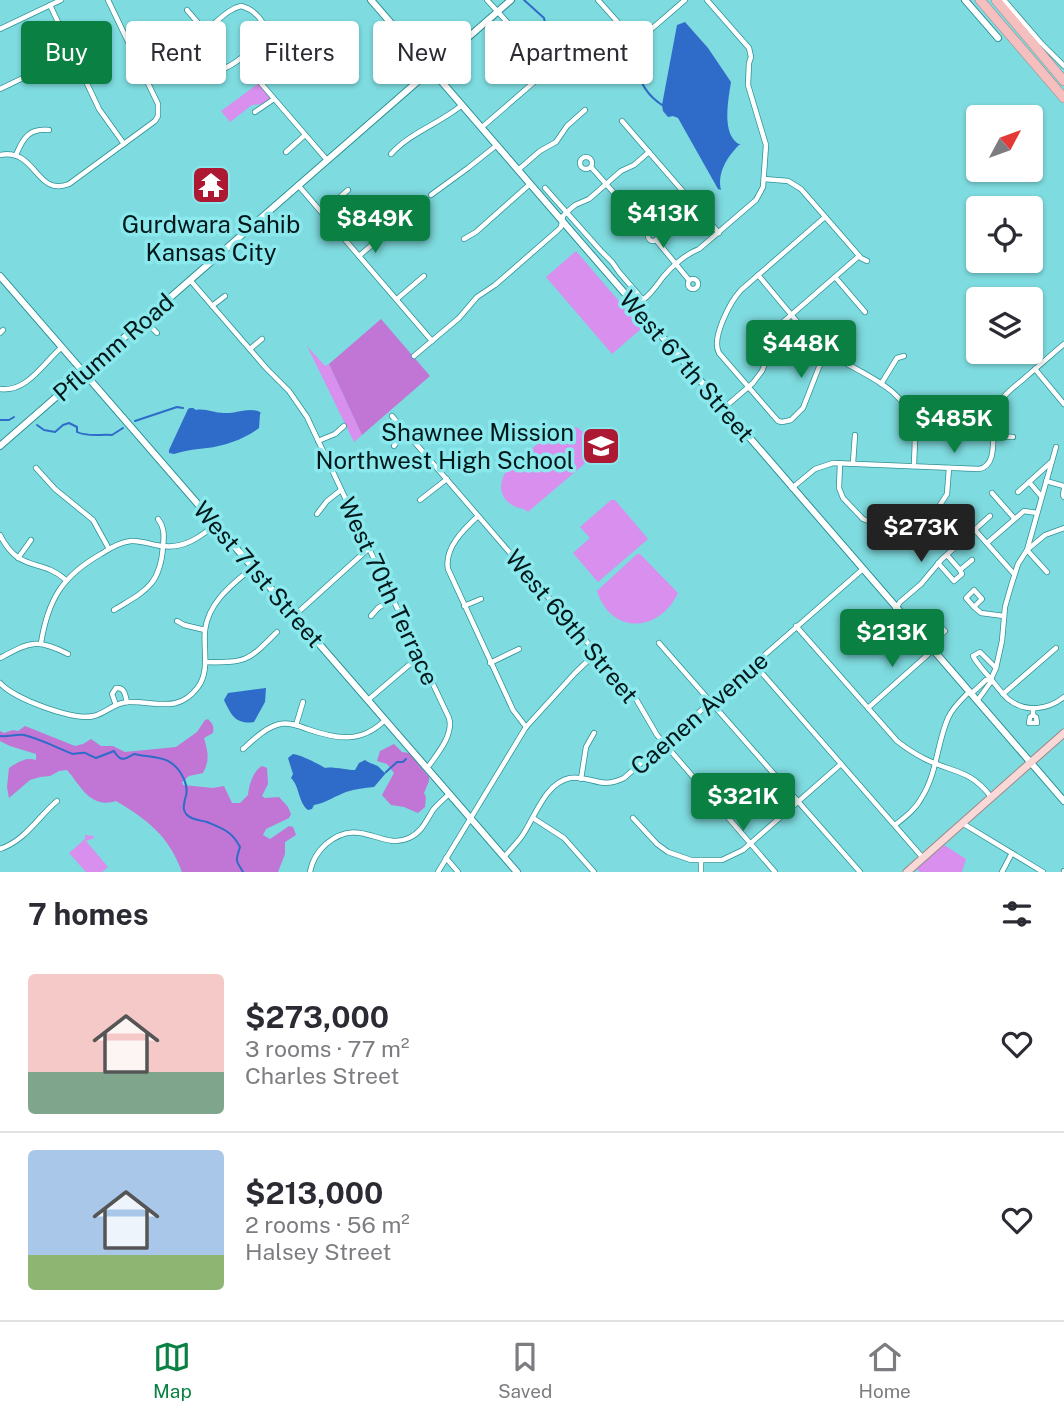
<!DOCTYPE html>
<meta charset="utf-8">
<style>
:root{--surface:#fff;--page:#f2f2f3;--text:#2b2b33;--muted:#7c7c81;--line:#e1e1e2;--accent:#0b8043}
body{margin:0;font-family:"Public Sans",sans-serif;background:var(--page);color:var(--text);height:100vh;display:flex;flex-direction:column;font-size:26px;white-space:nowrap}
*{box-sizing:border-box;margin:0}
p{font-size:23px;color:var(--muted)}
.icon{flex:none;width:38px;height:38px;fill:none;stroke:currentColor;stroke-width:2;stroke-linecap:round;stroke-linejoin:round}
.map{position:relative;height:872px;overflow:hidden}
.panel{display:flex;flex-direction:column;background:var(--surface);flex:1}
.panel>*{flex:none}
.guide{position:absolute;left:21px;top:21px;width:700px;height:63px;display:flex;gap:14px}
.needle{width:46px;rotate:49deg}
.buttons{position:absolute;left:966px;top:105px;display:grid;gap:14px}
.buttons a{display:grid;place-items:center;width:77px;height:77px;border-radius:7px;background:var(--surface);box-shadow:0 2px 5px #0004;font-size:35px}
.price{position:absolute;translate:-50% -60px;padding:0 16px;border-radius:7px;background:var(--accent);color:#fff;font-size:23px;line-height:46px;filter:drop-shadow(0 2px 4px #0008)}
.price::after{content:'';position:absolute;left:50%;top:42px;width:21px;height:16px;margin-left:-10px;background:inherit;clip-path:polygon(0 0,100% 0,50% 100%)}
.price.active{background:#222;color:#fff}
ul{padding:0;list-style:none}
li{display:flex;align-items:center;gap:21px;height:175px;padding:0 28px}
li+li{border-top:2px solid var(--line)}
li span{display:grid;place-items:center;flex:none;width:196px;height:140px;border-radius:7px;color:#555}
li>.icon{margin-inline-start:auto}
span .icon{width:84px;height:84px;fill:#fffc;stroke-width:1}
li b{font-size:30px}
h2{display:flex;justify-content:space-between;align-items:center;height:84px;padding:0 28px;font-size:30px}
.tag{padding:0 24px;border-radius:7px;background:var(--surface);box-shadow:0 2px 5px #0004;font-size:24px;line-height:63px}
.tag.active{background:var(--accent);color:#fff}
.tabs{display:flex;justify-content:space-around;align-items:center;height:98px;border-top:2px solid var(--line);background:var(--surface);font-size:19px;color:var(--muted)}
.tabs a{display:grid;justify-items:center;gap:4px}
.tabs .active{color:var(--accent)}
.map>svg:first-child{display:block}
.green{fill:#d98fed}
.forest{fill:#c175d5}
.water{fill:#2f6bc8}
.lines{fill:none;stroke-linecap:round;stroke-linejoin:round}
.stream{stroke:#2f6bc8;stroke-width:2}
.street-casing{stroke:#2d9195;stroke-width:6}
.secondary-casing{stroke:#2d9195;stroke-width:8}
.primary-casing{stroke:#9f8585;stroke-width:9}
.highway-casing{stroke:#9f8585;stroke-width:10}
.street{stroke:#fff;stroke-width:4.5}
.secondary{stroke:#fff;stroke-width:6}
.primary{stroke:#f8d9d8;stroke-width:7}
.highway{stroke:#f4bfbe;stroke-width:9}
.labels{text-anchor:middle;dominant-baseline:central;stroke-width:7;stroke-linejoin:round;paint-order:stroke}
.poi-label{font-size:24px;fill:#00181a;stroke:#8be8ec}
.street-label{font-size:24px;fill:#00181a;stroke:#8be8ec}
</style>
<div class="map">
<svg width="1064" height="872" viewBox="0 0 1064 872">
<rect width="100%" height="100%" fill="#7edbdf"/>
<g class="green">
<path d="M259 83 271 99 264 104 252 105 230 122 221 111Z"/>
<path d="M576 251 642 328 612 354 546 277Z"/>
<path d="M307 346 325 366 329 364 362 435 354 442Z"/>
<path d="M566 425 578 428 587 435 591 446 589 456 583 465 528 512C523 507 518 509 512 505 497 496 499 479 509 468L553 431Z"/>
<path d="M611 500H615L648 539 598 582 573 553 590 538 580 527Z"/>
<path d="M637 554H640L678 593C659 633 611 635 597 591Z"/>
<path d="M85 835 94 836V838L86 841 108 867 102 872H86L69 853 85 839Z"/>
<path d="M944 845 966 859 962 872H920L917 869Z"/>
</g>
<g class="forest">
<path d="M381 319 430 376 362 435 329 364Z"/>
<path d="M208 719C213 724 214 726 213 733L204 738C208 752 210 760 203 773L189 776 182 782 183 785 213 788 224 786 232 803H240L248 795C249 785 253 771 262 766L267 768 268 784 262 796 265 798 279 797 288 807 291 814 289 818 266 829 263 835 270 839 289 826 293 827 296 835 285 842V854L278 872H182C169 836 148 820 116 801 90 809 81 786 67 770L59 771 50 776 40 777 30 780 9 798 7 787 9 768C18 762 26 757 36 760V754L10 746 0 741V731L4 733 13 730 18 731 25 726 75 746 83 744 91 739 101 746H113L125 752 176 747 197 732 205 720Z"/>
<path d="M394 744 402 752 409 753 429 777V781L424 793 426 797 425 807 418 813 404 807 391 805 382 795 394 773 387 764 377 761 380 751Z"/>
</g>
<g class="water">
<path d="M685 22 708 48 731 82C728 101 721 137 741 145H739C727 157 717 173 721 190L718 189 678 118 673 116 668 117 663 111 662 105 677 25Z"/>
<path d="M190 408H193L196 410C206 408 216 414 226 413 238 413 252 406 261 413L260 414 259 428C245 439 224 446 207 448 196 449 183 451 174 454L169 453V450L188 409Z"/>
<path d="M266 688 265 702 254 722C236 725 231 715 224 700L228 693Z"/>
<path d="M293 754C301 755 319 764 325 768 330 766 348 770 355 770L359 763 365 760C369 763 371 763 375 765 380 766 382 772 386 773L374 787C364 788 356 789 346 792 335 796 326 803 314 805L312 809 308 810C298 802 300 787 291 778L293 774 288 758Z"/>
</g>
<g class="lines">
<g class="stream">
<path d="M524 0 544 18 545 23 558 34 571 39 575 45 581 44 586 51 600 48 607 56 615 55 636 67C641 84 647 95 662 105"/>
<path d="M0 420H9L14 417"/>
<path d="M135 421 177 407 183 408"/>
<path d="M37 425 44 430 55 432 63 425 69 423 77 427V432C86 437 102 434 112 435L123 428"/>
<path d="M0 736C8 737 16 734 24 735 41 739 57 748 73 754 90 752 81 752 96 758L114 751C121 763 125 759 134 754 156 759 172 754 184 779 187 786 188 792 185 799 184 805 182 810 187 815 192 820 200 820 207 822 223 829 232 831 240 847 235 862 236 860 243 872"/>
<path d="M386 772 397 762H403L406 759"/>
</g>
<defs>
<g id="street">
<path d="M598 0 631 37 636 40 641 38 685 0"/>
<path d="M1004 0 1041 43 1064 66"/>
<path d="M50 5 99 109 124 144"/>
<path d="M241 6C253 9 268 22 263 35 258 47 230 69 218 70 208 64 197 50 202 37 204 30 212 25 217 21 225 14 232 8 241 6Z"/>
<path d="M187 10 205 31"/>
<path d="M0 29 61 0"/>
<path d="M240 59 327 160"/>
<path d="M0 89 73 54"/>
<path d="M255 112 274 99"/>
<path d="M622 121 719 233"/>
<path d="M481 128 533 83C537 77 540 69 538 62 534 50 497 11 487 0"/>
<path d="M286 152 305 135"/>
<path d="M391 154C411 132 439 124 462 105"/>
<path d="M0 155C37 148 35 197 69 184L155 121 158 116V104L108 0"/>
<path d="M16 155C23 138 29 128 49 130"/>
<circle cx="586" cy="163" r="6"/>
<path d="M591 167 629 210"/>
<path d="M518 170 540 151 556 142 567 126 585 110"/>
<path d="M764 179 788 181 801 189 861 258 867 261"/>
<path d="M298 185 432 341"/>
<path d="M545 188 601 251 612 262 619 272 643 300"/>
<path d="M431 195 468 168 497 145"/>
<circle cx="632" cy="215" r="6"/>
<path d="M322 213 348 190"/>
<path d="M825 217 741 290C730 302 711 338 719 353L778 421 782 422 791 420 803 408 819 367 828 351"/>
<circle cx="653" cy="236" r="5"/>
<path d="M464 239 476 232 530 184"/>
<path d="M656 240 689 280"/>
<path d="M359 256 386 233"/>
<path d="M758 275C777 297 798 325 819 345 850 373 905 381 914 428 916 440 914 454 914 466"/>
<path d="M835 277 865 312"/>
<circle cx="693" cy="284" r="5"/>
<path d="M190 280 266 368 289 391 307 417 449 718C454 735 437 754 428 767"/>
<path d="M397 299 424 276"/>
<path d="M635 305C647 299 655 288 663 277 672 266 686 254 699 249L756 200 763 187 766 145 748 85 749 63 751 57 749 48 707 0"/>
<path d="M212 306 225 296"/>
<path d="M144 320 157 333"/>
<path d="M0 333 3 330"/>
<path d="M250 349 262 339"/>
<path d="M414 356 459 318 477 297 495 285 557 231 561 227 563 216 567 212 575 205 589 199 621 171 634 165 649 152"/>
<path d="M1035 369 1064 404"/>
<path d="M881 384 897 358 904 356"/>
<path d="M0 389C27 393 44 362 62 347"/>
<path d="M724 408 753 383 762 371 782 323 859 256"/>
<path d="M392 416 636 699 657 735 775 872"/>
<path d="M912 421 934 415 942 408"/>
<path d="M993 436 1013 437"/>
<path d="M318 441 335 434 344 426"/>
<path d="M394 446 399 439 406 432"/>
<path d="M840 463 839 488 843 498 863 519 876 524 885 525 908 526 916 524 940 505 947 494 949 468"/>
<path d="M853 463 855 435"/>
<path d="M36 468 55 489 93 520 109 549"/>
<path d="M1046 481 1064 486"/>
<path d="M1029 482 1041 496"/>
<path d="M792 488 815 469 833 463 979 469C1002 465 988 424 997 407 1003 394 1017 385 1027 376 1040 365 1052 354 1064 344"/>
<path d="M1064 489 1063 495 1064 497"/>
<path d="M1018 492 1050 463"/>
<path d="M992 493 1014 518"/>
<path d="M420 500 447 479"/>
<path d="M317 514 327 501 341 490"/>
<path d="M478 516C464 529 444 548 448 569L513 710 526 727"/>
<path d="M975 530 1014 574"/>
<path d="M0 535C20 574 40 557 66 580"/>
<path d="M891 538 892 525"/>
<path d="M987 543 1024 511 1037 513"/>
<path d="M947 555 960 570 972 560"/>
<path d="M18 558 31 540"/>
<path d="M938 563 954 581 962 574 960 570"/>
<path d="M1047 572 1027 550 1045 535 1064 528"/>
<path d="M464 606 481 599"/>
<path d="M974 607 966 598 974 590 982 599 974 607 981 613 1004 616"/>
<path d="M114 610C145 591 160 586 163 547 164 537 165 528 158 519"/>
<path d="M295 615 368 549"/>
<path d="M371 616 378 608 392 599"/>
<path d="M177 621 184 625 205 630"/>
<path d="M796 626 897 741C906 748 915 754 925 759 953 773 970 769 991 797"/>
<path d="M872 632 893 613 900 602 921 584 942 559 990 516"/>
<path d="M922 637 938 624 945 631 929 645"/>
<path d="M41 643C48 600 62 576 101 554 110 548 120 542 131 541 141 540 152 545 162 546 184 549 200 537 215 525"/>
<path d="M659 643 860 872"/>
<path d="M0 658C30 642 36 638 68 654"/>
<path d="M205 662C247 663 248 661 277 632"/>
<path d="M490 663 519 649"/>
<path d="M754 664 923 858"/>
<path d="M996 668 980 652 973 656C977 664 984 671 990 678 996 685 1001 693 1008 699 1025 713 1048 710 1064 697"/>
<path d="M0 683C14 699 74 721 94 716 106 713 115 702 129 702 156 701 178 714 198 687 210 671 203 648 205 630 209 601 233 584 253 567"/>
<path d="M971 694 986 680 991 679"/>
<path d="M1003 694 1056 648"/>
<path d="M368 700 409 665 420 658"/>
<path d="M977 701 990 683 991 679 996 668 1002 641 1005 607 1011 586 1018 564 1027 550 1056 447"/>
<path d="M116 705 112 694 116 688C125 687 125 695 127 702"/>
<path d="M868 708 933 650"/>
<path d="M1033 708V715L1036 717 1037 723H1029L1030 717 1033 715"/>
<path d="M296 725 303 702"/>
<path d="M243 749C253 740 266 727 280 724 289 722 299 726 307 729 336 739 361 744 385 720"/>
<path d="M581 779 586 747 594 733"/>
<path d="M533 818 564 838 594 872"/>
<path d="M633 818 657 844 668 852 691 860H722L743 850 841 764"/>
<path d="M962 823 1043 872"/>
<path d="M895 825C905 817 916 809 922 797 937 773 937 743 948 718 953 707 961 700 969 692"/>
<path d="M0 849C26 840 37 818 57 801"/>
<path d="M504 857C510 850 517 843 522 836 535 817 545 783 570 778 591 775 600 790 624 778L863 569"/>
<path d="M446 858 458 872"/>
<path d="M310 872C312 861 317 852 326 844 360 815 381 851 409 838 422 832 426 821 433 810 438 804 444 799 449 794"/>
<path d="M438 872 526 727 575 673 596 653"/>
<path d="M701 872V860"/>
<path d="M1002 872 1012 853"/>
<path d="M1064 872V871"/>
</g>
<g id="secondary">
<path d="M371 0 1064 801"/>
<path d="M965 0 998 38"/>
<path d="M0 276 517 872"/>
<path d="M0 446 511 0"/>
</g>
<path id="primary" d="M907 872 1064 733"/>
<g id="highway">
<path d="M980 0 1064 98"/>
<path d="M996 0 1064 81"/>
</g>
</defs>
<use href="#street" class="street-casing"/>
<use href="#secondary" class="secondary-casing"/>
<use href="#primary" class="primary-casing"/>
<use href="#highway" class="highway-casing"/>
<use href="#street" class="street"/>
<use href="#secondary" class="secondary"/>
<use href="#primary" class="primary"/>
<use href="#highway" class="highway"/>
</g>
<defs>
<symbol id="temple-square" viewBox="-11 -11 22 22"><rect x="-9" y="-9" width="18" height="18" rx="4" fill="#ad1833" stroke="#8be8ec"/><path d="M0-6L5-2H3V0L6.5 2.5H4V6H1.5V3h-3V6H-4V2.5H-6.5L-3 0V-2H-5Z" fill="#fff"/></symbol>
<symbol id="school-square" viewBox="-11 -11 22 22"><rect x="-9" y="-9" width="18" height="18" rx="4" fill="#ad1833" stroke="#8be8ec"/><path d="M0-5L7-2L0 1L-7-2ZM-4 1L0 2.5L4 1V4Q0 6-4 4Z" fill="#fff"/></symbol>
</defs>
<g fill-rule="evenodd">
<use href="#temple-square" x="189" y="163" width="44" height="44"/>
<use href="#school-square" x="579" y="424" width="44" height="44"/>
</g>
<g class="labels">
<g class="poi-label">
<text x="211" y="224">Gurdwara Sahib<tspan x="211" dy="28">Kansas City</tspan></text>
<text x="574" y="432" text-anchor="end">Shawnee Mission<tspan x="574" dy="28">Northwest High School</tspan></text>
</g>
<g class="street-label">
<text transform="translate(113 347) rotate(-41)">Pflumm Road</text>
<text transform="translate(687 366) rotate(49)">West 67th Street</text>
<text transform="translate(259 574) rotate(49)">West 71st Street</text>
<text transform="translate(389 591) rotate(65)">West 70th Terrace</text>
<text transform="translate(572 626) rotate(50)">West 69th Street</text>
<text transform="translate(699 713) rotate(-41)">Caenen Avenue</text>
</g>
</g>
</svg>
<div class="buttons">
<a><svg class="needle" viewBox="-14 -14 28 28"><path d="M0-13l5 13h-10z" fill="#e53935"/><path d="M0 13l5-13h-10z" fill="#7c7c81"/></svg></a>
<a><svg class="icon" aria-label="locate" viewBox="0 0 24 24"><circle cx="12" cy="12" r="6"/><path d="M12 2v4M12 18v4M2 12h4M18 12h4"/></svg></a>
<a><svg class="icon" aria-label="layers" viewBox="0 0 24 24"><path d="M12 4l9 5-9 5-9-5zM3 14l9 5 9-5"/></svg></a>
</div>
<b class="price" style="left:663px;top:250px">$413K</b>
<b class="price" style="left:375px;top:255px">$849K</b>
<b class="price" style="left:801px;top:380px">$448K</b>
<b class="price" style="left:954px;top:455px">$485K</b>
<b class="price active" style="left:921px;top:564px">$273K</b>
<b class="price" style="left:892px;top:669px">$213K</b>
<b class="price" style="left:743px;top:833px">$321K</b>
<div class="guide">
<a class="tag active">Buy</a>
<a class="tag">Rent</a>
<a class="tag">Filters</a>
<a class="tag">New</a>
<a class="tag">Apartment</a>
</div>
</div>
<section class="panel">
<h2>7 homes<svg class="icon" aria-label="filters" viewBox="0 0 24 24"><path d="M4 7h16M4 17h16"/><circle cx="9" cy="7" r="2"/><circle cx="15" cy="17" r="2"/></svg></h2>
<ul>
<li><span style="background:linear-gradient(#f6c9c9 70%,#7fa58c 0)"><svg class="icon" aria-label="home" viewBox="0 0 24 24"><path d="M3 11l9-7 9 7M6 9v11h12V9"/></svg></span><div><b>$273,000</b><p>3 rooms · 77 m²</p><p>Charles Street</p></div><svg class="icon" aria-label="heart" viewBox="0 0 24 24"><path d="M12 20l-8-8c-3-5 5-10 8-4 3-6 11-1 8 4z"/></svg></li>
<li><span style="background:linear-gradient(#a9c7e8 75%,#8fb573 0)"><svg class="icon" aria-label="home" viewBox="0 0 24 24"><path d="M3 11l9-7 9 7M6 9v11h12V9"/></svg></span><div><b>$213,000</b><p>2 rooms · 56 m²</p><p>Halsey Street</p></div><svg class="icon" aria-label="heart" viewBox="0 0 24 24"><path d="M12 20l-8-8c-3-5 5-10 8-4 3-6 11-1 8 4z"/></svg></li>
</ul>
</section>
<nav class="tabs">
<a class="active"><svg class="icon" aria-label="map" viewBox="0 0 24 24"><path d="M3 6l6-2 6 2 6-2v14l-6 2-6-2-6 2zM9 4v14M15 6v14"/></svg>Map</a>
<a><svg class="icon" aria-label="saved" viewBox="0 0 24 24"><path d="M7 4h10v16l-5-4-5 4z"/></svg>Saved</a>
<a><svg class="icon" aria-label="home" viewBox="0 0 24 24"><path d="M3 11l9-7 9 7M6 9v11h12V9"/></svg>Home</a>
</nav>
